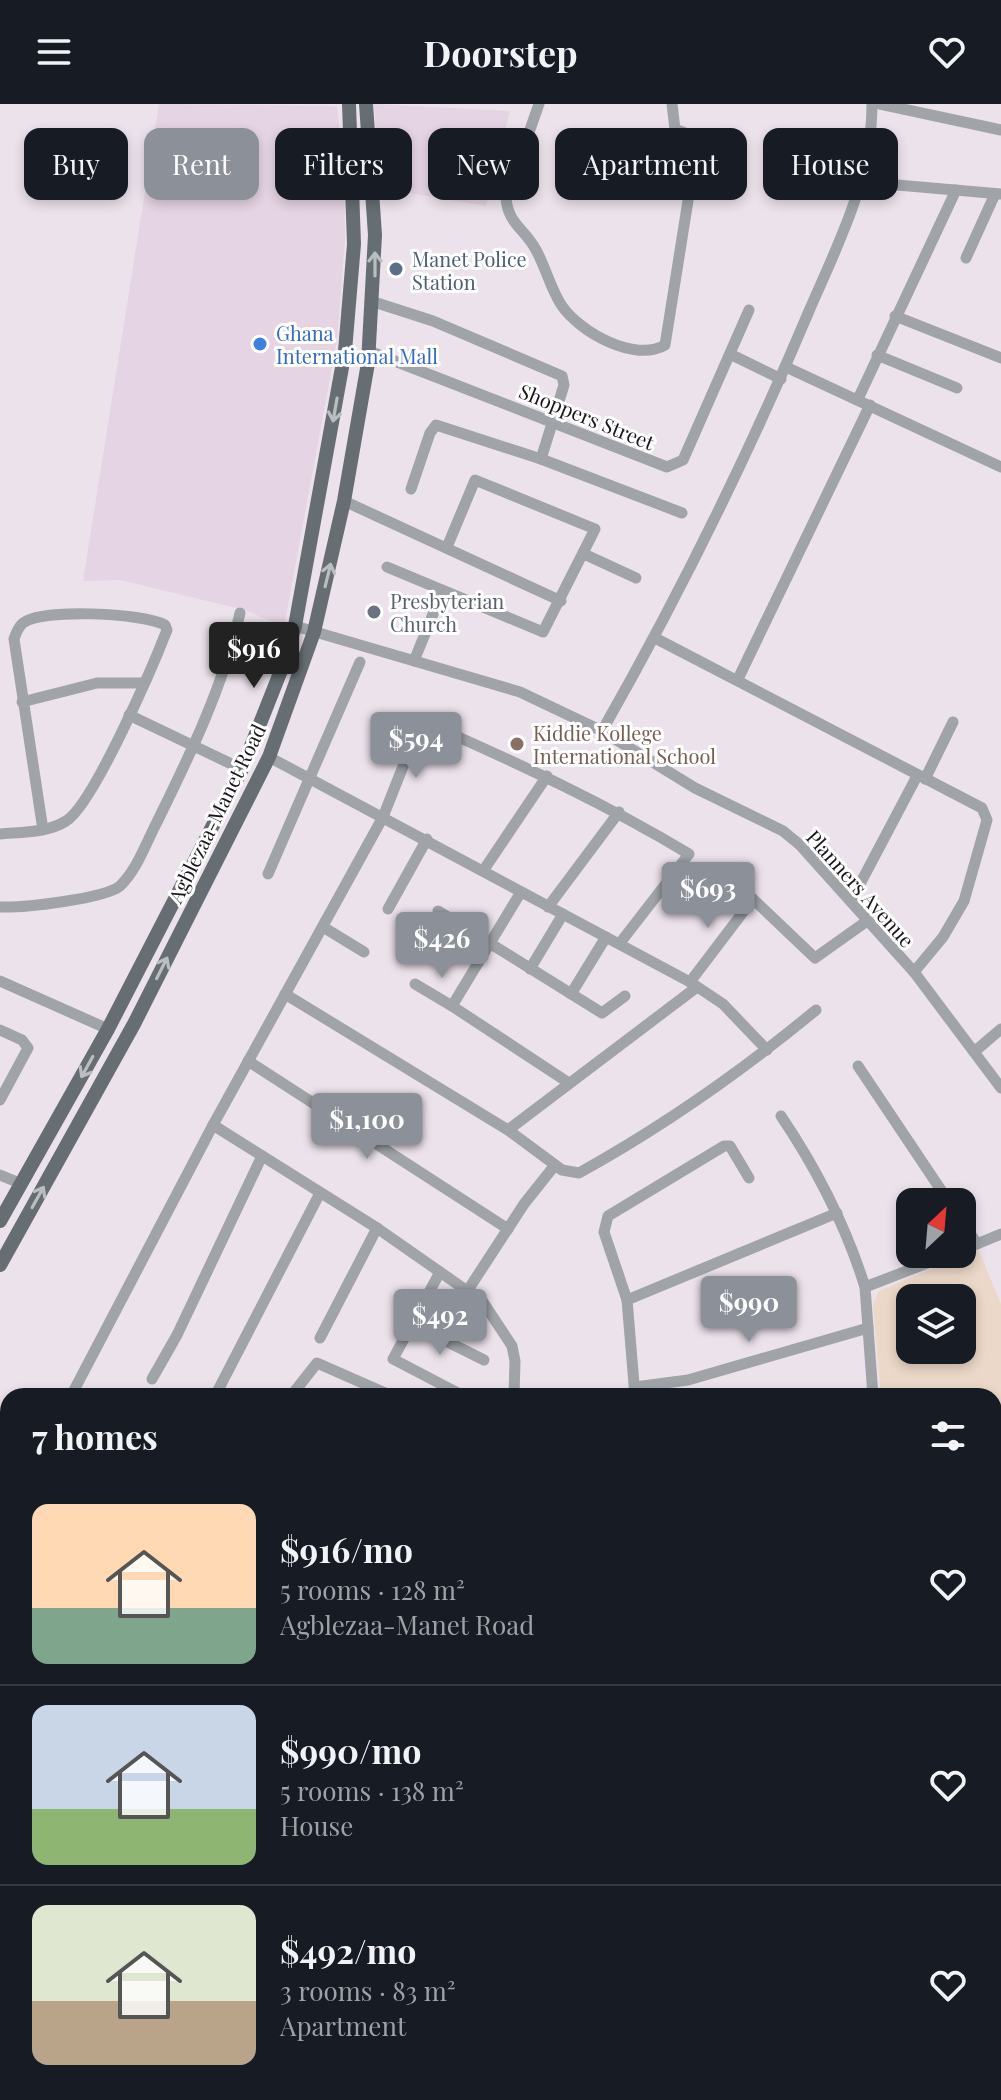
<!DOCTYPE html>
<meta charset="utf-8">
<style>
:root{--surface:#171b24;--page:#242831;--text:#f1f3f6;--muted:#9ea1a6;--line:#363941;--accent:#8c9099}
body{margin:0;font-family:"Playfair Display",serif;background:var(--page);color:var(--text);height:100vh;display:flex;flex-direction:column;font-size:30px;white-space:nowrap}
*{box-sizing:border-box;margin:0}
p{font-size:26px;color:var(--muted)}
.icon{flex:none;width:44px;height:44px;fill:none;stroke:currentColor;stroke-width:2;stroke-linecap:round;stroke-linejoin:round}
.map{position:relative;flex:1;overflow:hidden}
.panel{position:absolute;left:0px;top:1284px;width:1002px;height:712px;display:flex;flex-direction:column;background:var(--surface);border-radius:24px 24px 0 0;box-shadow:0 4px 12px #0003}
.panel>*{flex:none}
.guide{position:absolute;left:24px;top:24px;width:954px;height:72px;display:flex;gap:16px}
.needle{width:52px;rotate:26deg}
.fabs{position:absolute;left:896px;top:1084px;display:grid;gap:16px}
.fabs a{display:grid;place-items:center;width:80px;height:80px;border-radius:16px;background:var(--surface);box-shadow:0 4px 12px #0003;font-size:40px}
.price{position:absolute;translate:-50% -68px;padding:0 18px;border-radius:8px;background:var(--accent);color:#fff;font-size:26px;line-height:52px;filter:drop-shadow(0 2px 4px #0008)}
.price::after{content:'';position:absolute;left:50%;top:48px;width:24px;height:18px;margin-left:-12px;background:inherit;clip-path:polygon(0 0,100% 0,50% 100%)}
.price.selected{background:#222;color:#fff}
ul{padding:0;list-style:none}
li{display:flex;align-items:center;gap:24px;height:200px;padding:0 32px}
li+li{border-top:2px solid var(--line)}
li span{display:grid;place-items:center;flex:none;width:224px;height:160px;border-radius:16px;color:#555}
li>.icon{margin-inline-start:auto}
span .icon{width:96px;height:96px;fill:#fffc;stroke-width:1}
li b{font-size:34px}
h2{display:flex;justify-content:space-between;align-items:center;height:96px;padding:0 32px;font-size:34px}
.tag{padding:0 28px;border-radius:16px;background:var(--surface);box-shadow:0 4px 12px #0003;font-size:28px;line-height:72px}
.tag.selected{background:var(--accent);color:#fff}
header{display:flex;justify-content:space-between;align-items:center;height:104px;padding:0 32px;background:var(--surface);font-size:36px;font-weight:700}
.map>svg:first-child{display:block}
.built{fill:#e5d4e3}
.education{fill:#ebd8c8;fill-rule:evenodd}
.pitch{fill:#b8e2ae}
.lines{fill:none;stroke-linecap:round;stroke-linejoin:round}
.minor{stroke:#a0a4a8;stroke-width:11}
.major{stroke:#666e74;stroke-width:14}
.oneway{stroke:#babec0}
.service-dot{fill:#5c6f8a;stroke:#fff;stroke-width:3}
.shop-dot{fill:#3f7fe0;stroke:#fff;stroke-width:3}
.worship-dot{fill:#6b7280;stroke:#fff;stroke-width:3}
.education-dot{fill:#8d6e63;stroke:#fff;stroke-width:3}
.labels{text-anchor:middle;dominant-baseline:central;stroke-width:6;stroke-linejoin:round;paint-order:stroke}
.service-label{font-size:20px;fill:#4e5e75;stroke:#fff;text-anchor:start}
.shop-label{font-size:20px;fill:#366cbe;stroke:#fff;text-anchor:start}
.street-label{font-size:20px;fill:#191518;stroke:#fff}
.worship-label{font-size:20px;fill:#5b616d;stroke:#fff;text-anchor:start}
.education-label{font-size:20px;fill:#785e54;stroke:#fff;text-anchor:start}
</style>
<header><svg class="icon" aria-label="menu" viewBox="0 0 24 24"><path d="M4 6h16M4 12h16M4 18h16"/></svg>Doorstep<svg class="icon" aria-label="heart" viewBox="0 0 24 24"><path d="M12 20l-8-8c-3-5 5-10 8-4 3-6 11-1 8 4z"/></svg></header>
<div class="map">
<svg width="1001" height="1996" viewBox="0 0 1001 1996">
<rect width="100%" height="100%" fill="#ece2eb"/>
<g class="built">
<path d="M159 0 337 2 344 70 345 136 337 236 284 523 245 506 120 476 83 477Z"/>
<path d="M374 0 510 7 486 102 380 84Z"/>
</g>
<g class="education">
<path d="M978 1145 1001 1200V1330H994V1292H881L873 1202 879 1187ZM910 1194H962V1246H910Z"/>
<path d="M994 1442 1001 1445V1621L995 1634Z"/>
</g>
<path class="pitch" d="M994 1491 1001 1495V1607L994 1622Z"/>
<g class="lines">
<g class="minor">
<path d="M539 0 506 94C508 120 525 125 536 146 546 164 551 186 562 202 580 228 635 259 665 241L698 34 675 25 672 0"/>
<path d="M880 0 1001 26"/>
<path d="M863 78 1001 90"/>
<path d="M966 154 995 90"/>
<path d="M374 198 433 217 562 272 564 281 541 355"/>
<path d="M895 212 1001 254"/>
<path d="M369 247 667 363 683 356 749 206"/>
<path d="M732 251 781 275"/>
<path d="M877 251 957 284"/>
<path d="M786 263 1001 363"/>
<path d="M858 295 956 86"/>
<path d="M411 385 430 329 436 321 541 355 682 409"/>
<path d="M344 397 561 497"/>
<path d="M584 450 636 474"/>
<path d="M387 463 543 528 595 425 475 376 447 443"/>
<path d="M295 522 520 588 602 627 695 684 783 727 800 741 914 868 1001 984"/>
<path d="M655 534 982 704 987 716 964 797 943 833 914 868"/>
<path d="M414 557 442 488"/>
<path d="M738 575 870 301"/>
<path d="M22 598 97 579H142"/>
<path d="M129 611 242 665"/>
<path d="M602 627C680 490 748 352 809 207 838 140 872 75 872 0"/>
<path d="M269 653 690 878 723 900 767 946"/>
<path d="M925 675 953 618"/>
<path d="M0 730C22 728 47 729 66 717 93 701 153 562 167 526L165 521C143 509 42 504 23 519 18 523 16 529 14 535L43 726"/>
<path d="M483 767 547 672"/>
<path d="M268 770 360 558"/>
<path d="M521 788 452 902 569 979"/>
<path d="M851 797 917 672"/>
<path d="M0 803C22 804 104 795 120 782 137 766 146 739 157 718 190 651 223 583 240 509"/>
<path d="M548 803 619 708"/>
<path d="M388 805 427 735"/>
<path d="M438 807 602 909 625 892"/>
<path d="M323 823 364 848"/>
<path d="M530 865 563 810"/>
<path d="M0 877 108 925"/>
<path d="M690 878 753 795 815 854 867 817"/>
<path d="M415 880 452 902"/>
<path d="M285 890 508 1026 562 1066 579 1069C664 1022 742 967 816 906"/>
<path d="M571 890 606 833"/>
<path d="M0 926 22 936 28 944 0 996"/>
<path d="M974 948 1001 925"/>
<path d="M248 957 508 1125"/>
<path d="M858 962 949 1098"/>
<path d="M781 1012C816 1064 846 1122 865 1183L873 1292"/>
<path d="M213 1021 377 1124 483 1198 512 1242 515 1257 514 1292"/>
<path d="M508 1026 697 883"/>
<path d="M0 1071 22 1080"/>
<path d="M962 1117 977 1140"/>
<path d="M962 1146 1001 1130"/>
<path d="M440 1168 393 1255 458 1289"/>
<path d="M865 1183 951 1150"/>
<path d="M468 1186 524 1100 555 1061"/>
<path d="M627 1196 837 1109"/>
<path d="M412 1220 484 1256"/>
<path d="M320 1234 377 1124"/>
<path d="M152 1275 177 1231 262 1052"/>
<path d="M635 1283 688 1276 868 1224"/>
<path d="M71 1292 213 1021 383 713 419 622 424 619 431 621C520 660 606 700 689 750L620 839"/>
<path d="M215 1292 320 1089"/>
<path d="M291 1292 317 1259 392 1292"/>
<path d="M635 1292 627 1196 604 1128 608 1112 724 1042H730L749 1074"/>
<path d="M0 1361 8 1365"/>
<path d="M0 1477 8 1481"/>
<path d="M0 1572 8 1576"/>
<path d="M0 1639 8 1626"/>
<path d="M0 1696 8 1700"/>
<path d="M994 1727 1001 1730"/>
<path d="M994 1763 1001 1749"/>
<path d="M0 1778 8 1781"/>
<path d="M994 1798 1001 1785"/>
<path d="M0 1859 8 1863"/>
<path d="M0 1874 8 1877"/>
<path d="M0 1985 11 1990"/>
<path d="M234 1988 250 1996"/>
<path d="M256 1988 272 1996"/>
<path d="M419 1988 436 1996"/>
<path d="M663 1988 678 1996"/>
<path d="M211 1996 215 1988"/>
<path d="M360 1996 363 1988"/>
<path d="M764 1996 767 1988"/>
<path d="M892 1996 895 1988"/>
<path d="M905 1996 908 1988"/>
</g>
<g class="major">
<path d="M0 1117 108 925 242 665 280 569 295 522 345 247 354 140 349 0"/>
<path d="M0 1161 134 920 269 653 314 528 344 397 368 259 375 131 366 0"/>
</g>
</g>
<defs><path id="oneway-shaft" d="M-6 0H5M1.5-3L5.5 0L1.5 3" fill="none" stroke-width="1.6" stroke-linecap="round" stroke-linejoin="round" transform="scale(2)"/></defs>
<g class="oneway">
<use href="#oneway-shaft" transform="translate(375 160) rotate(-90)"/>
<use href="#oneway-shaft" transform="translate(335 306) rotate(100)"/>
<use href="#oneway-shaft" transform="translate(328 471) rotate(-76)"/>
<use href="#oneway-shaft" transform="translate(162 864) rotate(-63)"/>
<use href="#oneway-shaft" transform="translate(87 963) rotate(119)"/>
<use href="#oneway-shaft" transform="translate(38 1093) rotate(-61)"/>
</g>
<circle class="service-dot" cx="396" cy="165" r="8"/>
<circle class="shop-dot" cx="260" cy="240" r="8"/>
<circle class="worship-dot" cx="374" cy="508" r="8"/>
<circle class="education-dot" cx="517" cy="640" r="8"/>
<g class="labels">
<g class="service-label">
<text x="412" y="154">Manet Police<tspan x="412" dy="23">Station</tspan></text>
</g>
<g class="shop-label">
<text x="276" y="228">Ghana<tspan x="276" dy="23">International Mall</tspan></text>
</g>
<g class="street-label">
<text transform="translate(587 312) rotate(22)">Shoppers Street</text>
<text transform="translate(216 709) rotate(-64)">Agblezaa-Manet Road</text>
<text transform="translate(861 784) rotate(48)">Planners Avenue</text>
</g>
<g class="worship-label">
<text x="390" y="496">Presbyterian<tspan x="390" dy="23">Church</tspan></text>
</g>
<g class="education-label">
<text x="533" y="628">Kiddie Kollege<tspan x="533" dy="23">International School</tspan></text>
</g>
</g>
</svg>
<div class="fabs">
<a><svg class="needle" viewBox="-14 -14 28 28"><path d="M0-13l5 13h-10z" fill="#e53935"/><path d="M0 13l5-13h-10z" fill="#9ea1a6"/></svg></a>
<a><svg class="icon" aria-label="layers" viewBox="0 0 24 24"><path d="M12 4l9 5-9 5-9-5zM3 14l9 5 9-5"/></svg></a>
</div>
<b class="price selected" style="left:254px;top:586px">$916</b>
<b class="price" style="left:416px;top:676px">$594</b>
<b class="price" style="left:708px;top:826px">$693</b>
<b class="price" style="left:442px;top:876px">$426</b>
<b class="price" style="left:367px;top:1057px">$1,100</b>
<b class="price" style="left:749px;top:1240px">$990</b>
<b class="price" style="left:440px;top:1253px">$492</b>
<div class="guide">
<a class="tag">Buy</a>
<a class="tag selected">Rent</a>
<a class="tag">Filters</a>
<a class="tag">New</a>
<a class="tag">Apartment</a>
<a class="tag">House</a>
</div>
<section class="panel">
<h2>7 homes<svg class="icon" aria-label="filters" viewBox="0 0 24 24"><path d="M4 7h16M4 17h16"/><circle cx="9" cy="7" r="2"/><circle cx="15" cy="17" r="2"/></svg></h2>
<ul>
<li><span style="background:linear-gradient(#ffd9b3 65%,#7fa58c 0)"><svg class="icon" aria-label="home" viewBox="0 0 24 24"><path d="M3 11l9-7 9 7M6 9v11h12V9"/></svg></span><div><b>$916/mo</b><p>5 rooms · 128 m²</p><p>Agblezaa-Manet Road</p></div><svg class="icon" aria-label="heart" viewBox="0 0 24 24"><path d="M12 20l-8-8c-3-5 5-10 8-4 3-6 11-1 8 4z"/></svg></li>
<li><span style="background:linear-gradient(#c9d6e8 65%,#8fb573 0)"><svg class="icon" aria-label="home" viewBox="0 0 24 24"><path d="M3 11l9-7 9 7M6 9v11h12V9"/></svg></span><div><b>$990/mo</b><p>5 rooms · 138 m²</p><p>House</p></div><svg class="icon" aria-label="heart" viewBox="0 0 24 24"><path d="M12 20l-8-8c-3-5 5-10 8-4 3-6 11-1 8 4z"/></svg></li>
<li><span style="background:linear-gradient(#dfe7d0 60%,#b9a48a 0)"><svg class="icon" aria-label="home" viewBox="0 0 24 24"><path d="M3 11l9-7 9 7M6 9v11h12V9"/></svg></span><div><b>$492/mo</b><p>3 rooms · 83 m²</p><p>Apartment</p></div><svg class="icon" aria-label="heart" viewBox="0 0 24 24"><path d="M12 20l-8-8c-3-5 5-10 8-4 3-6 11-1 8 4z"/></svg></li>
</ul>
</section>
</div>
